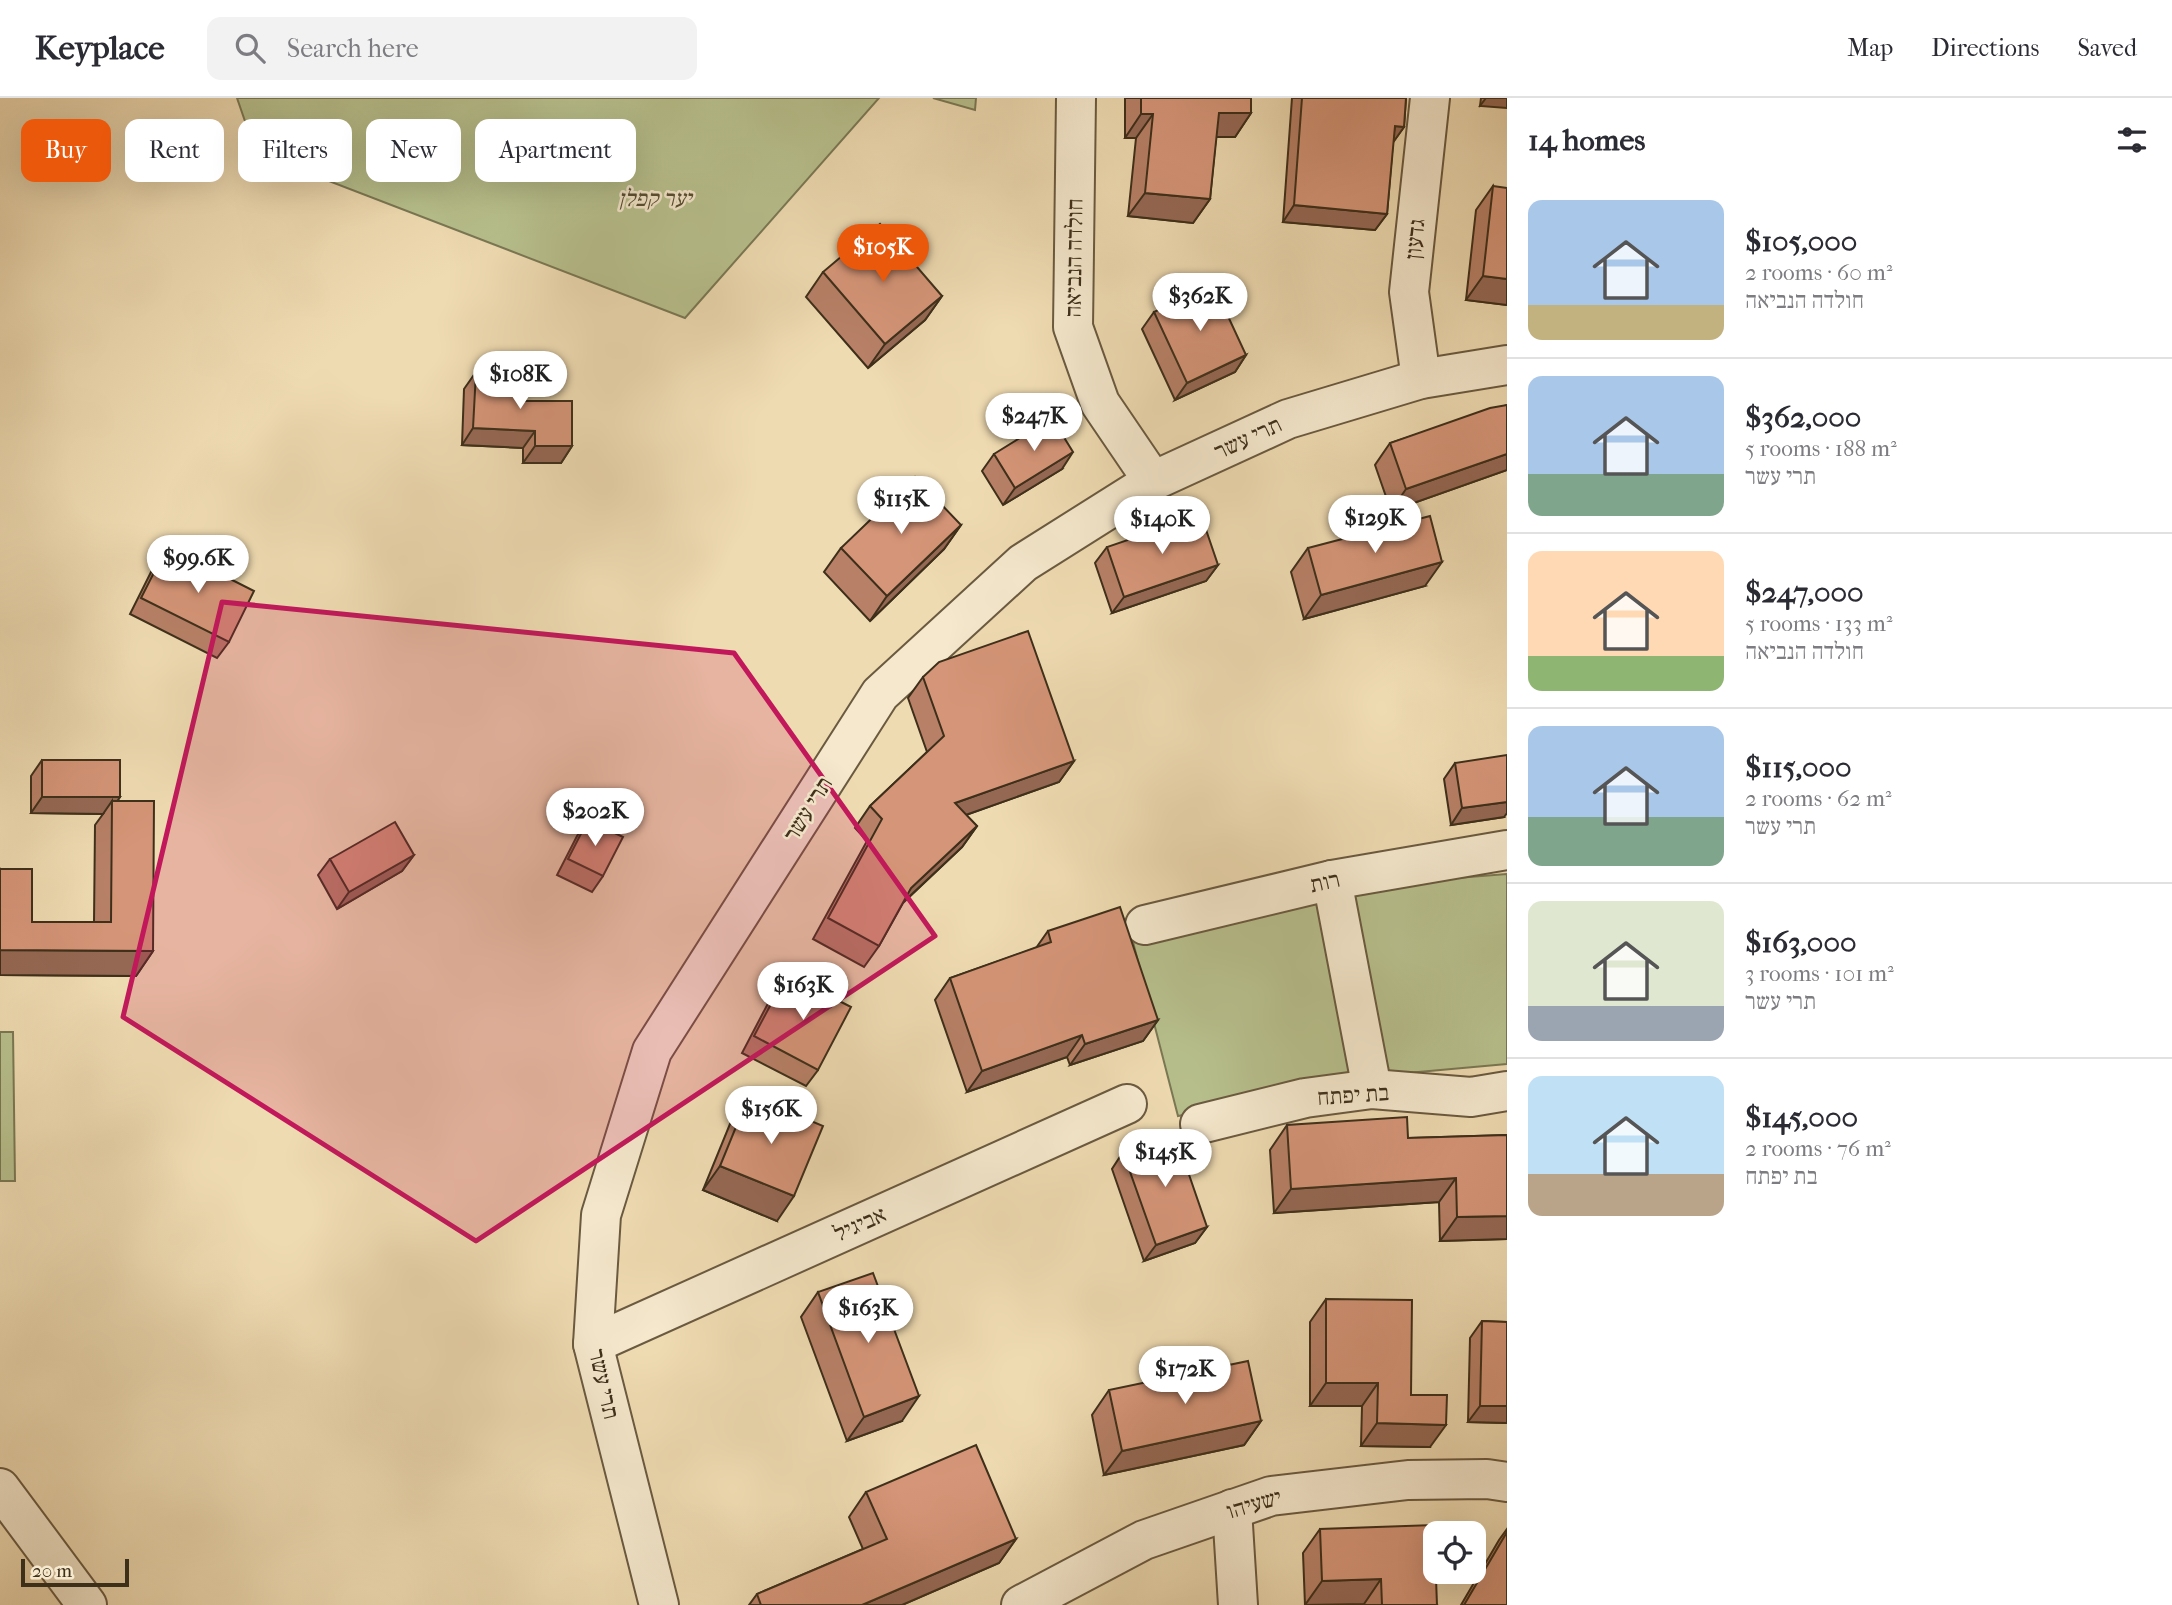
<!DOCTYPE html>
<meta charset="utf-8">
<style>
:root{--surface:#fff;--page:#f2f2f3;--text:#2b2b33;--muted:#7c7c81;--line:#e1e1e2;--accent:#ea580c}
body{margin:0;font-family:"IM FELL French Canon","Frank Ruhl Libre",serif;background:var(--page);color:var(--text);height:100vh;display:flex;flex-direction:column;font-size:26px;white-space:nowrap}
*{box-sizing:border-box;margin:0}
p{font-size:23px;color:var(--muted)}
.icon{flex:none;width:38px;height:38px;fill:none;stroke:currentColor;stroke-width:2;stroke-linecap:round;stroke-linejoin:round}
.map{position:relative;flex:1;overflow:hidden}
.side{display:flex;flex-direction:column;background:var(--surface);width:665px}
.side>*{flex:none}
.hud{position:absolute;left:21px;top:21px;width:665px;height:63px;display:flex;gap:14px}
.fabs{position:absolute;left:1423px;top:1423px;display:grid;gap:14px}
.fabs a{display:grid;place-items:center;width:63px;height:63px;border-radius:14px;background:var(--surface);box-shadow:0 7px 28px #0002;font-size:35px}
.scale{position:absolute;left:21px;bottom:18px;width:108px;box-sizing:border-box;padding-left:7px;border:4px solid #3e2f1a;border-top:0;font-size:19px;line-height:24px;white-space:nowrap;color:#3e2f1a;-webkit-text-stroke:5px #f5e8cd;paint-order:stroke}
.price{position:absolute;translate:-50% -60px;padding:0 16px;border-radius:24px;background:#fff;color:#222;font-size:23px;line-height:46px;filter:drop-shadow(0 2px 4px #0008)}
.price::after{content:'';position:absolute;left:50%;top:42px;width:21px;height:16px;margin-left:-10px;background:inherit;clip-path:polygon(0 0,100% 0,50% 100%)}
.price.active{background:var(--accent);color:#fff}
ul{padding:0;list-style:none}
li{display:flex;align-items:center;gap:21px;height:175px;padding:0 21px}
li+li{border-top:2px solid var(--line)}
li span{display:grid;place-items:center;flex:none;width:196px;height:140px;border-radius:14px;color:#555}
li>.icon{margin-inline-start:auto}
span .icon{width:84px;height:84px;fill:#fffc;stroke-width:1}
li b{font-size:30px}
h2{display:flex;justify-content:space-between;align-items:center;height:84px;padding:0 21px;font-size:30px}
.tag{padding:0 24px;border-radius:14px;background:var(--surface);box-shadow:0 7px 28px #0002;font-size:24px;line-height:63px}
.tag.active{background:var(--accent);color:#fff}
header{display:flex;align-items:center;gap:42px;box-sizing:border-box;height:98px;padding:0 35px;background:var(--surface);border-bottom:2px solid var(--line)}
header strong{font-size:33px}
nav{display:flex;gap:38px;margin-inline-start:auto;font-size:24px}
.search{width:490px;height:63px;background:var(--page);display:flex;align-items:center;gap:18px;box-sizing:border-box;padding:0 24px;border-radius:14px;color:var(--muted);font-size:26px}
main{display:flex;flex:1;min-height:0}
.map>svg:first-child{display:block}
.green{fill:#b7c08d;stroke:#7a7854;stroke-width:2}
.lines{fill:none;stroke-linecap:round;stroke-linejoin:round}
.minor-casing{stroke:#6a5a40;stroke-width:42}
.tertiary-casing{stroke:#6a5a40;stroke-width:42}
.minor{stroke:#f5e8cd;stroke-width:38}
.tertiary{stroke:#f5e8cd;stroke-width:38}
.wall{fill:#b78067;stroke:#3e2f1a;stroke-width:2}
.shaded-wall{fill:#956854;stroke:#3e2f1a;stroke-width:2}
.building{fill:#d59578;stroke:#3e2f1a;stroke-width:2}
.marked{fill:#c2185b;fill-opacity:0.2;stroke:#c2185b;stroke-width:5;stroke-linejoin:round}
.labels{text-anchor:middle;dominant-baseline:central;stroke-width:5;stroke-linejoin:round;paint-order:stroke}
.park-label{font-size:23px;font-style:italic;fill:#564c31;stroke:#f5e8cd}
.street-label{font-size:23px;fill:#3e2f1a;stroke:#f5e8cd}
</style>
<header>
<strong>Keyplace</strong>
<div class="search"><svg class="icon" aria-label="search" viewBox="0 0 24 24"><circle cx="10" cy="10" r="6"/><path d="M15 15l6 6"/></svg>Search here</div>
<nav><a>Map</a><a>Directions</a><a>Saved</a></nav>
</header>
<main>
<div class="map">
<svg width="1507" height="1507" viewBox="0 0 1507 1507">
<rect width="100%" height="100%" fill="#efdbb2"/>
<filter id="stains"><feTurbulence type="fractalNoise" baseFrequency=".00286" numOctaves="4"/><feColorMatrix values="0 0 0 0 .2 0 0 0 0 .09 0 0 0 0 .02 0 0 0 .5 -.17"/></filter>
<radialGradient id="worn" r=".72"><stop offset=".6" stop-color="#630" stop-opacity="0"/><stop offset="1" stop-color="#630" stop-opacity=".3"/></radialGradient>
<g class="green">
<path d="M237 0H879L685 220 256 55Z"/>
<path d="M933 0H976L975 12Z"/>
<path d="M1507 776V966L1385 977 1178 1018 1132 840 1406 784Z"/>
<path d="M0 934H13L15 1083H0Z"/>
</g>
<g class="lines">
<defs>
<g id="minor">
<path d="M1076 0 1073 229 1100 305 1153 383"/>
<path d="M1421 281 1409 194 1430 0"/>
<path d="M1332 782 1372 991"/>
<path d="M1145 827 1332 782 1507 752"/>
<path d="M1200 1026 1305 1000 1372 991 1471 999 1507 993"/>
<path d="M593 1246 1127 1006"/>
<path d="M0 1390 87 1507"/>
<path d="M1232 1411 1238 1507"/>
<path d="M1021 1507 1144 1442 1271 1398 1408 1382 1487 1381 1507 1384"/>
</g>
<path id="tertiary" d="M659 1507 593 1246 601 1117 652 953 880 596 1023 465 1153 383 1288 321 1421 281 1507 267"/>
</defs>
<use href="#minor" class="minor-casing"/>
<use href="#tertiary" class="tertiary-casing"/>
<use href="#minor" class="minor"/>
<use href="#tertiary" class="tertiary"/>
</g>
<g class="wall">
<path d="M1125 0H1251V15L1235 39H1216L1210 101 1193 125 1128 118 1136 40H1125Z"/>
<path d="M1292 0H1406L1404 29 1393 44 1387 116 1375 132 1283 124Z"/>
<path d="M1481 0H1507L1480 8Z"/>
<path d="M1493 88 1507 207 1466 202 1476 112Z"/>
<path d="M823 174 942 198 925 222 868 270 806 199Z"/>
<path d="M1154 214 1246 257 1235 274 1175 302 1142 231Z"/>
<path d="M476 274 518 303 572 348 561 365H523V350L462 347 464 291Z"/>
<path d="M1507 307V372L1391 413 1375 367 1390 345Z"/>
<path d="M994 356 1062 371 1003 407 982 373Z"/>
<path d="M961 427 944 451 870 523 824 474 841 450Z"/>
<path d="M167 449 229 544 217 560 130 516 155 466Z"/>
<path d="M1107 449 1218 467 1206 483 1112 515 1095 465Z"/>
<path d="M1308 450 1425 488 1304 521 1291 474Z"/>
<path d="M923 579 1074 663 1059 684 966 717 977 728 962 749 903 805 879 848 864 869 813 841 867 743 855 730 870 708 927 654 908 600Z"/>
<path d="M42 662 120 699 117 703 153 853 136 878 0 877V771L32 824H94L95 727 103 716 31 715V678Z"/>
<path d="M1455 665 1504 719 1451 727 1444 681Z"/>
<path d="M588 722 603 778 592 794 557 777 577 738Z"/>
<path d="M414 757 402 773 337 811 318 777 330 761Z"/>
<path d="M1048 833 1158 922 1143 943 1070 967 1067 959 967 994 935 902 950 880 1036 850Z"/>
<path d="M787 876 818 972 806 988 742 955 775 892Z"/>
<path d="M749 997 777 1123 703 1092 732 1021Z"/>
<path d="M1287 1027 1408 1040 1507 1037V1141L1440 1143 1439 1104 1274 1115 1270 1052Z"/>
<path d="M1123 1054 1207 1129 1195 1145 1144 1163 1112 1071Z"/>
<path d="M818 1194 902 1323 847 1343 801 1219Z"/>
<path d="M1326 1201 1411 1297 1430 1349 1361 1348 1362 1308H1310V1224Z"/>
<path d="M1482 1223 1507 1224V1325L1468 1324 1470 1240Z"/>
<path d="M1109 1292 1261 1323 1244 1347 1104 1377 1092 1317Z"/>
<path d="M866 1394 1016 1441 999 1465 902 1507H749L757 1496 863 1451 849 1419Z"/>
<path d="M1320 1431 1437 1507H1364V1506L1305 1507 1303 1455Z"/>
<path d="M1507 1431V1507H1461L1499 1442Z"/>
</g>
<g class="shaded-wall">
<path d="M1486 0H1507V10L1480 8Z"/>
<path d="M1219 15H1251L1235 39H1202Z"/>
<path d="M1141 16H1153L1136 40H1125Z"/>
<path d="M1395 28 1404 29 1392 46Z"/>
<path d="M1145 95 1210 101 1193 125 1128 118Z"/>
<path d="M1294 107 1387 116 1375 132 1283 124Z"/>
<path d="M1483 178 1507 181V207L1466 202Z"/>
<path d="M942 198 925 222 868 270 885 246Z"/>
<path d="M1246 257 1235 274 1175 302 1187 285Z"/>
<path d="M473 330 535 333 523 350 462 347Z"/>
<path d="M535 348H572L561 365H523Z"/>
<path d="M1073 354 1062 371 1003 407 1015 390Z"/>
<path d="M1507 356V372L1391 413 1406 391Z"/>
<path d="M961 427 944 451 870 523 887 498Z"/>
<path d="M1442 464 1425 488 1304 521 1321 497Z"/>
<path d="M1218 467 1206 483 1112 515 1124 499Z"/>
<path d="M1074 663 1059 684 940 726 955 705Z"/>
<path d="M42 699H120L112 711V703L103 716 31 715Z"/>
<path d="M1507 704V715L1504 719 1451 727 1462 710Z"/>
<path d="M977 728 962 749 896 811 911 790Z"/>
<path d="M414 757 402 773 337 811 349 794Z"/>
<path d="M0 852 153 853 136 878 0 877Z"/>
<path d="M1158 922 1143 943 1070 967 1085 946Z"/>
<path d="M1082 937 1067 959 967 994 982 973Z"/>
<path d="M720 1068 794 1098 777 1123 703 1092Z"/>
<path d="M1456 1080 1439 1104 1274 1115 1291 1091Z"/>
<path d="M1507 1118V1141L1440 1143 1457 1119Z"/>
<path d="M1207 1129 1195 1145 1144 1163 1156 1147Z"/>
<path d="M1326 1285H1378L1362 1308H1310Z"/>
<path d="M919 1298 902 1323 847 1343 864 1319Z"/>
<path d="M1480 1308H1507V1325L1468 1324Z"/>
<path d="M1261 1323 1244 1347 1104 1377 1122 1353Z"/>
<path d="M1377 1325 1446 1327 1430 1349 1361 1348Z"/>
<path d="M1016 1441 999 1465 902 1507H862Z"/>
<path d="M1381 1481 1364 1506 1305 1507 1322 1483Z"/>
</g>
<g class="building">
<path d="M1141 0H1251V15H1219L1210 101 1145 95 1153 16H1141Z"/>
<path d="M1302 0H1406L1404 29 1395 28 1387 116 1294 107Z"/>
<path d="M1493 88 1507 90V181L1483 178Z"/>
<path d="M880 126 942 198 885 246 823 174Z"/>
<path d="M1213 186 1246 257 1187 285 1154 214Z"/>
<path d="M476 274 520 277 518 303H572V348H535V333L473 330Z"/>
<path d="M1507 307V356L1406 391 1390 345 1490 310Z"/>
<path d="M1052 320 1073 354 1015 390 994 356Z"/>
<path d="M915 379 961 427 887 498 841 450Z"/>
<path d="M1201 417 1218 467 1124 499 1107 449Z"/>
<path d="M1430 418 1442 464 1321 497 1308 450Z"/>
<path d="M167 449 254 493 229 544 141 500Z"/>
<path d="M1028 533 1074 663 955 705 977 728 911 790 879 848 828 820 882 721 870 708 944 638 923 579 939 564Z"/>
<path d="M1507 657V704L1462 710 1455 665Z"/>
<rect x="42" y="662" width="78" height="37"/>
<path d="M112 703H154L153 853 0 852V771H32V824H111Z"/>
<path d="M588 722 623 739 603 778 568 761Z"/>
<path d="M395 724 414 757 349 794 330 761Z"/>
<path d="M1120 809 1158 922 1085 946 1082 937 982 973 950 880 1051 844 1048 833Z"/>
<path d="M787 876 851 909 818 972 754 938Z"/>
<path d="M749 997 823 1028 794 1098 720 1068Z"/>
<path d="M1407 1019 1408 1040 1507 1037V1118L1457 1119 1456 1080 1291 1091 1287 1027Z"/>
<path d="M1175 1036 1207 1129 1156 1147 1123 1054Z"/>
<path d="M873 1175 919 1298 864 1319 818 1194Z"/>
<path d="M1326 1201 1412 1202 1411 1297H1447L1446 1327 1377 1325 1378 1285H1326Z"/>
<path d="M1482 1223 1507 1224V1308H1480Z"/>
<path d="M1248 1263 1261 1323 1122 1353 1109 1292Z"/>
<path d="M976 1347 1016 1441 862 1507H761L757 1496 887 1441 866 1394Z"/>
<path d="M1434 1427 1437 1507H1382L1381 1481 1322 1483 1320 1431Z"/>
<path d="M1507 1434V1507H1464Z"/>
</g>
<path class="marked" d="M222 504 734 555 935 838 476 1143 123 919Z"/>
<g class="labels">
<g class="park-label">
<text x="655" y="100">יער קפלן</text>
</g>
<g class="street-label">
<text transform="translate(1415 141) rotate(-84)">גדעון</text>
<text transform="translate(1074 160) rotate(-89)">חולדה הנביאה</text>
<text transform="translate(1248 340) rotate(-25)">תרי עשר</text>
<text transform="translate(808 711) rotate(-58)">תרי עשר</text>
<text transform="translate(1325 784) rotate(-12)">רות</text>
<text transform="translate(1353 997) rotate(-4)">בת יפתח</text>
<text transform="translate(860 1126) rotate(-24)">אביגיל</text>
<text transform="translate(604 1286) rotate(77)">תרי עשר</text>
<text transform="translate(1254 1406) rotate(-16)">ישעיהו</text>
</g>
</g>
<rect width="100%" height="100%" filter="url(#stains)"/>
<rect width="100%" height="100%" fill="url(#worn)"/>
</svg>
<div class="fabs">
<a><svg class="icon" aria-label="locate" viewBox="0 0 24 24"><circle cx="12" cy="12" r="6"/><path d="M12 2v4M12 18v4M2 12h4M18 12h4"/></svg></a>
</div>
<div class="scale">20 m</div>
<b class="price active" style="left:883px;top:186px">$105K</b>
<b class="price" style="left:1200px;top:235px">$362K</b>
<b class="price" style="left:520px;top:313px">$108K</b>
<b class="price" style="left:1034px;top:355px">$247K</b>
<b class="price" style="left:901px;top:438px">$115K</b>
<b class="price" style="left:1375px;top:457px">$129K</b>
<b class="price" style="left:1162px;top:458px">$140K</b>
<b class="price" style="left:198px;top:497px">$99.6K</b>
<b class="price" style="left:595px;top:750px">$202K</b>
<b class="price" style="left:803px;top:924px">$163K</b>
<b class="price" style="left:771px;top:1048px">$156K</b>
<b class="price" style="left:1165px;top:1091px">$145K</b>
<b class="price" style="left:868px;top:1247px">$163K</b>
<b class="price" style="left:1185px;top:1308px">$172K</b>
<div class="hud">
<a class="tag active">Buy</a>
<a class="tag">Rent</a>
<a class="tag">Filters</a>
<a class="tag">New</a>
<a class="tag">Apartment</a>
</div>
</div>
<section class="side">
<h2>14 homes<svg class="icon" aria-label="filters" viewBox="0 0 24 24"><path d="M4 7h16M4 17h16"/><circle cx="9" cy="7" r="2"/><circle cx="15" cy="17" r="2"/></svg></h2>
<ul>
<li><span style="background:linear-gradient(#a9c7e8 75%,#c2b280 0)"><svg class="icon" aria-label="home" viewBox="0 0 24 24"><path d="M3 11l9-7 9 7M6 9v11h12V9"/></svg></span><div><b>$105,000</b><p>2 rooms · 60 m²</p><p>חולדה הנביאה</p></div></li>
<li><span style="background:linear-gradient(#a9c7e8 70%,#7fa58c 0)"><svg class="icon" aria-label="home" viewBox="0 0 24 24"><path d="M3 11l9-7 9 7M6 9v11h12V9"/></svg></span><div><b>$362,000</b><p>5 rooms · 188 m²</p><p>תרי עשר</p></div></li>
<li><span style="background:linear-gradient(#ffd9b3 75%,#8fb573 0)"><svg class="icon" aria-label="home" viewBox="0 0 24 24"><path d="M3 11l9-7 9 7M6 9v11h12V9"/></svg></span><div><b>$247,000</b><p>5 rooms · 133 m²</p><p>חולדה הנביאה</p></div></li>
<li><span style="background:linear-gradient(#a9c7e8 65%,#7fa58c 0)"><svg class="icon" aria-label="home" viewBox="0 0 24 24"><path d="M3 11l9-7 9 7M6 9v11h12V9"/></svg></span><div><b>$115,000</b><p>2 rooms · 62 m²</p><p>תרי עשר</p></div></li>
<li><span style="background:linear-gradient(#dfe7d0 75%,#9aa5b1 0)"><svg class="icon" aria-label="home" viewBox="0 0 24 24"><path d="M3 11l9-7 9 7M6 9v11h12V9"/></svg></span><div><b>$163,000</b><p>3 rooms · 101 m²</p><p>תרי עשר</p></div></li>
<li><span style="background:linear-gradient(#bfe0f5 70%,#b9a48a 0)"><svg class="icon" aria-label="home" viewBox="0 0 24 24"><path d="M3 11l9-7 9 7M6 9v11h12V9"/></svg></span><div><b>$145,000</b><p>2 rooms · 76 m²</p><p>בת יפתח</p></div></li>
</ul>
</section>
</main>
